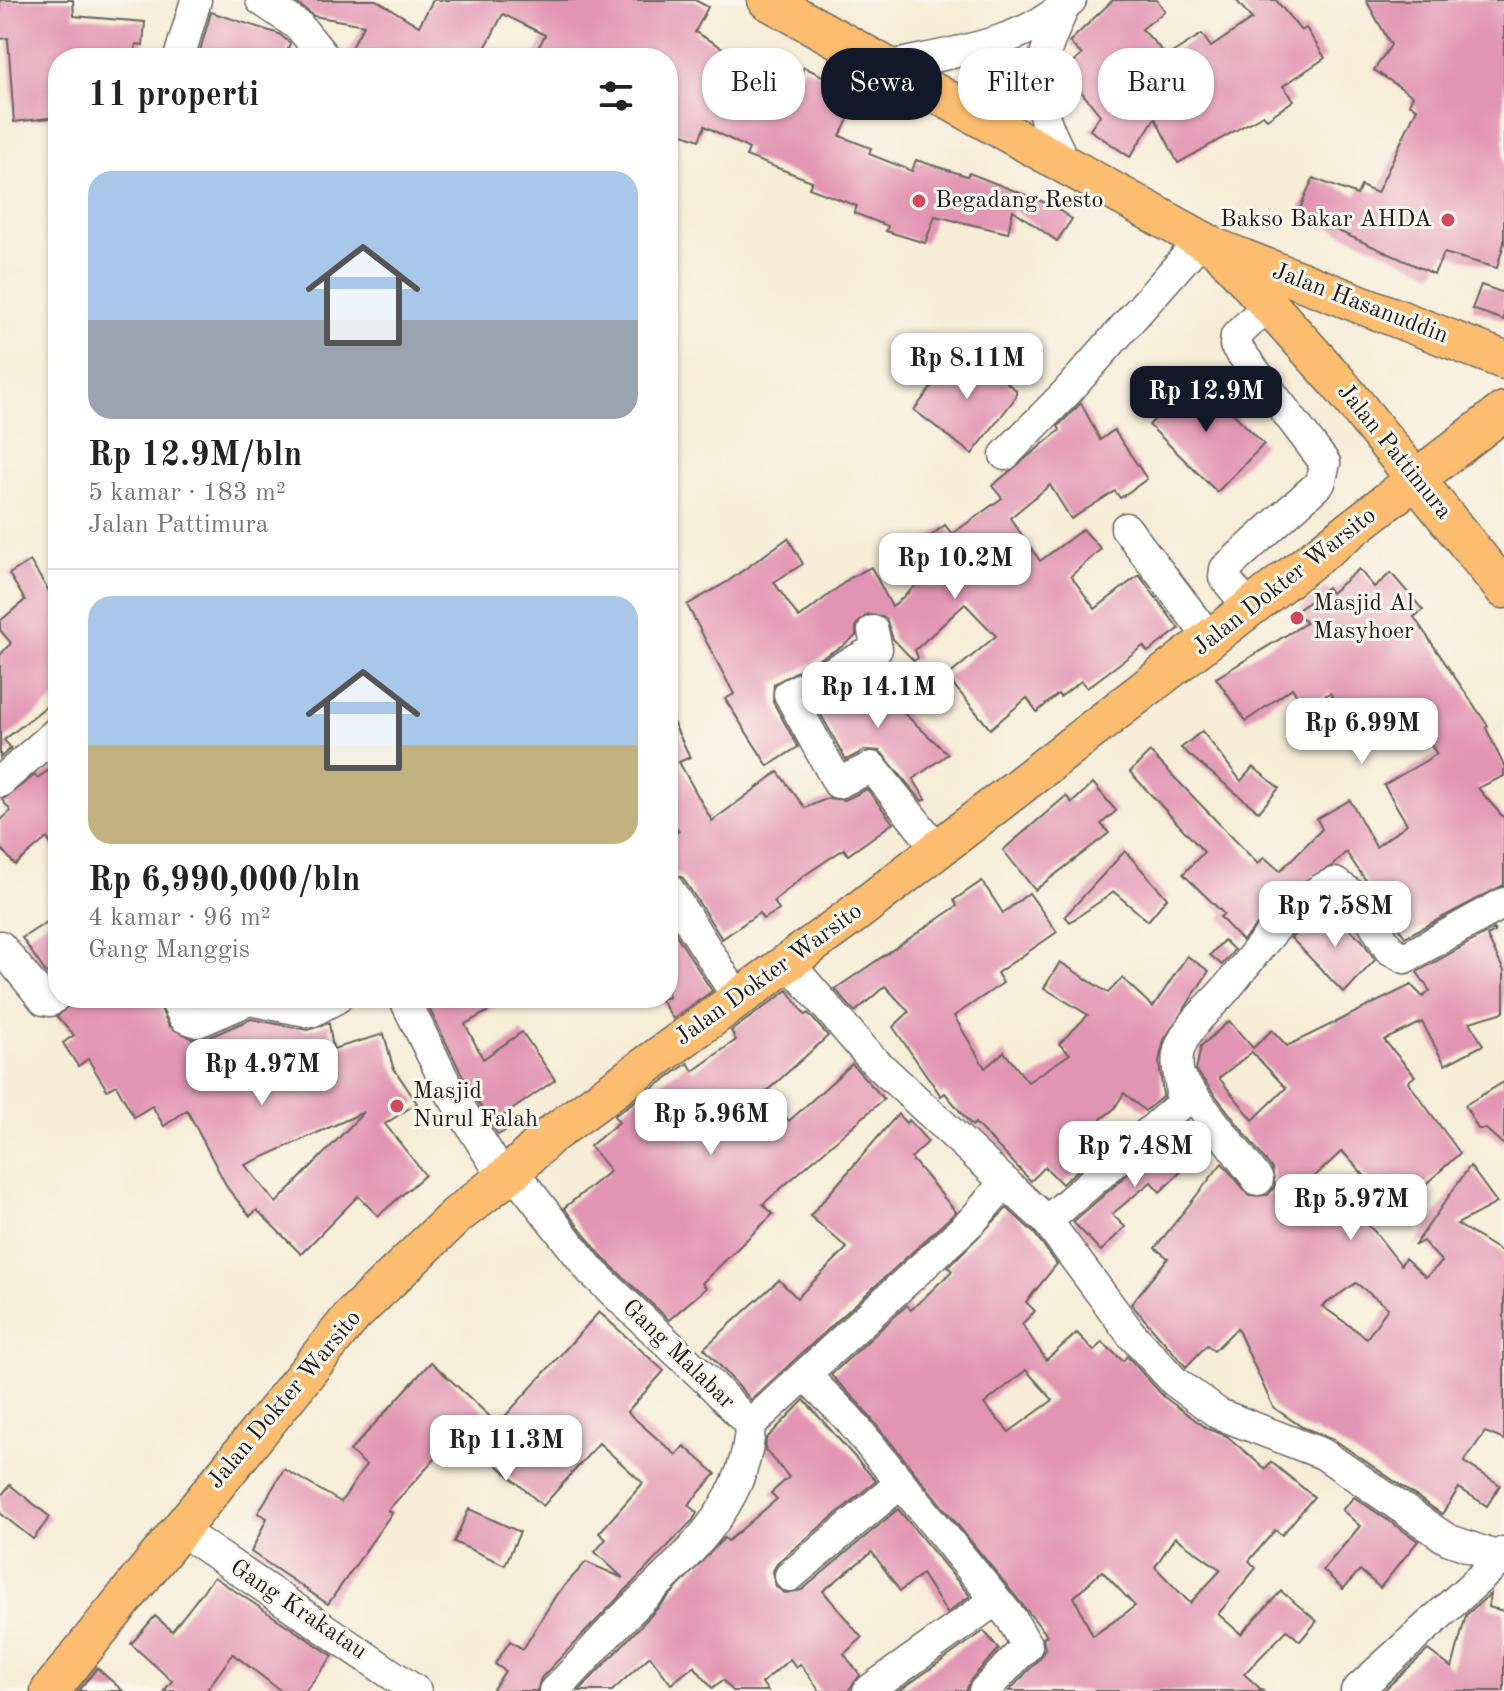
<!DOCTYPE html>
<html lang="id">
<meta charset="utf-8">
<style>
:root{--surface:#fff;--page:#f2f2f2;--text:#222;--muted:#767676;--line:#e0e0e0;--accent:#111827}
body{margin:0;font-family:"Old Standard TT",serif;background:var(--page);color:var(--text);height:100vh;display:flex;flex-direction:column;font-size:30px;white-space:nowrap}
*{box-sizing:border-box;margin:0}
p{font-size:26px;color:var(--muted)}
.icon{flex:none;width:44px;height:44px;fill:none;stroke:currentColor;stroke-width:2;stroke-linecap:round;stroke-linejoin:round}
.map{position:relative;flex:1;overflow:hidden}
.panel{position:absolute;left:48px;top:48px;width:630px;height:960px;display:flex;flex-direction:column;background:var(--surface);border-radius:32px;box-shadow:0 2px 6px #0004}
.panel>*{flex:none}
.hud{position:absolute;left:702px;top:48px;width:682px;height:72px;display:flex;gap:16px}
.price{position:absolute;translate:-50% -68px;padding:0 18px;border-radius:16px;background:#fff;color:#222;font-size:26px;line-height:52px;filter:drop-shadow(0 2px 4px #0008)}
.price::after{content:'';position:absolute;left:50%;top:48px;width:24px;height:18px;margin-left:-12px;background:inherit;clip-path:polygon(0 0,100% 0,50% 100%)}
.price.selected{background:var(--accent);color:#fff}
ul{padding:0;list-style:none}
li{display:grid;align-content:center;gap:16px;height:424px;padding:0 40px}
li+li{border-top:2px solid var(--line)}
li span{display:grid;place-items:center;height:248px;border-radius:24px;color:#555}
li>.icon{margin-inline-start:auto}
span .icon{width:144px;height:144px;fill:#fffc;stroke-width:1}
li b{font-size:34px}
h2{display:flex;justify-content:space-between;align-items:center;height:96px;padding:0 40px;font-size:34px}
.tag{padding:0 28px;border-radius:32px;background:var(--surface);box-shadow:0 2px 6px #0004;font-size:28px;line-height:72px}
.tag.selected{background:var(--accent);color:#fff}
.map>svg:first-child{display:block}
.building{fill:#e295b2;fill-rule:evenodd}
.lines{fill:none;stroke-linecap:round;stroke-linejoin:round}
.minor-casing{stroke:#68655d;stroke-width:33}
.major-casing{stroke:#68655d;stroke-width:41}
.minor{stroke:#fff;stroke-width:30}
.major{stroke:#fcbd6f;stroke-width:38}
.poi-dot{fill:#d1495b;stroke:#fbf7ec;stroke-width:3}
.labels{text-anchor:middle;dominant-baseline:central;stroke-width:6;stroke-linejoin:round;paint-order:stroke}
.poi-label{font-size:24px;fill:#1c1c1c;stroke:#fbf7ec;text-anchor:start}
.street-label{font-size:24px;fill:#1c1c1c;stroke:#fbf7ec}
</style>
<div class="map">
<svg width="1504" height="1691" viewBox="0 0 1504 1691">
<rect width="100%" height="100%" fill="#fbf7ec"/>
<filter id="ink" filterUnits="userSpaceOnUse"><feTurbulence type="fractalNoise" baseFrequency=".0125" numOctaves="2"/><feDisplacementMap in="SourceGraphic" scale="16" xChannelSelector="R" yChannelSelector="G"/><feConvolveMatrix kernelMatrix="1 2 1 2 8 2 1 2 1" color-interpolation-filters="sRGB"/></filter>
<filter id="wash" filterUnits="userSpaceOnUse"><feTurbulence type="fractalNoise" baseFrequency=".006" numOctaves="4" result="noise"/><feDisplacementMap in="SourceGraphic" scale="32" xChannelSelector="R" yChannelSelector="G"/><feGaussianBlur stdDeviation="1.8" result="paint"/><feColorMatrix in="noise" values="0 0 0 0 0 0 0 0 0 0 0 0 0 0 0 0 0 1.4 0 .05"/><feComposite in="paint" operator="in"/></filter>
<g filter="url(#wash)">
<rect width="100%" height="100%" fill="#f6ecd7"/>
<g id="blocks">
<g class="building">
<path d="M0 0H73L74 16 145 22 143 45 136 44 135 58H58V117L14 122 8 38 0 39Z"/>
<path d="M293 0H376L419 26 433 0H695L708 7 695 32 735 55 730 63 790 96 804 67 860 94 840 136 871 148 869 154 912 171 916 160 967 176 969 173 1051 205 1072 219 1057 241 1013 210 1008 233 935 216 925 243 886 231 888 226 854 213 857 206 809 188 812 181 746 156 749 149 705 126 699 140 668 128V58H533L545 35 503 14 480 58H345L364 25 314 16Z"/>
<path d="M1113 0H1157L1165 11 1142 29 1167 56 1202 34 1211 47 1252 19 1236 0H1276L1301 31 1306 28 1325 58 1283 86 1294 100 1267 119 1263 115 1178 163 1155 118 1130 157 1090 130 1100 115 1064 70 1082 55 1069 42Z"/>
<path d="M1366 0H1504V243L1497 268 1444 253 1434 274 1298 213 1313 178 1357 195 1361 186 1377 193 1417 108 1409 104 1413 96 1374 70 1391 45Z"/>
<path d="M211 12 279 34 290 43 285 58H198Z"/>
<path d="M1481 285 1504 293V320L1472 309Z"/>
<path d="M962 348 1016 390V397L972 454 914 410Z"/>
<path d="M1196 377 1264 444 1217 492 1149 425Z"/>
<path d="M1081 403 1100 440 1114 430 1147 479 1120 498 1115 491 1071 519 1050 485 1010 518 1040 561 1083 529 1101 549 1071 576 1095 609 1139 575 1179 629 1148 652 1143 646 1087 688 1081 681 1060 697 1058 694 1037 712 1027 698 990 729 947 677 996 636 965 604 915 650 918 658 914 661 893 639 886 618 868 614 856 625V636L841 647 774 684 773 702 798 747 768 766 725 699 734 694 687 605 727 582 788 538 803 564 774 582 799 618 850 578 871 567 892 607 940 564 923 542 945 525 952 534 1002 498 992 486 1060 430 1058 426Z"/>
<path d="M30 561 50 593 58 588V697L4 740 11 748 0 758V655L11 643 0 630V621L25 600 9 574Z"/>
<path d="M1359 569 1374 587 1391 573 1423 610 1414 617 1488 726 1486 728 1504 766V776L1478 788 1504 818V885L1405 937 1346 852 1332 866 1292 888 1242 941 1220 917 1224 914 1183 874 1204 852 1130 772 1150 752 1258 864 1264 857 1280 871 1322 829 1317 819 1350 800 1376 847 1407 824 1384 785 1437 754 1406 709 1358 742 1330 693 1304 707 1292 688 1246 721 1216 678 1306 623 1297 611 1327 587 1331 593Z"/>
<path d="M858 679H867L948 754 913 779 926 799 922 801 880 751 865 750 846 760 814 702Z"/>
<path d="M668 712 690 757 679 762 712 821 778 772 805 808 828 798 845 800 867 789 893 823 848 855 844 849 805 875 774 901 779 910 763 919 759 913 722 939 683 878 668 870V837L679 831 668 812Z"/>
<path d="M1202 731 1241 781 1253 767 1279 788 1259 812 1181 748Z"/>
<path d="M58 764V855L47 838 15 865 0 847V821L11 811 2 800 35 775 37 778Z"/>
<path d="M1093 783 1116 811 1101 824 1109 833 1035 890 1003 850 1066 796 1072 803Z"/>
<path d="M1125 851 1167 898 1148 921 1114 892 1070 922 1065 916Z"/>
<path d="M982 881 1003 913 1029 893 1057 932 997 973 1003 983 954 1016 985 1068 1004 1052 1028 1082 1070 1054 1059 1044 1088 1015 1044 988 1060 962 1108 993 1122 978 1153 1007 1187 956 1209 971 1164 1040 1159 1061 1163 1096 1145 1111 1124 1093 1114 1109 1066 1146 1084 1165 1062 1184 1045 1167 1031 1181 975 1123 972 1126 945 1093 941 1096 893 1027 909 1012 885 986 855 1012 835 989 957 906 954 900Z"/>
<path d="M1325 908 1362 940 1375 960 1344 993 1291 938Z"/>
<path d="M58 915V966L46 973 22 938Z"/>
<path d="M668 922 712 991 673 1019 660 998H668Z"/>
<path d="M1494 929 1495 932 1487 936 1504 971V1012L1470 1022 1483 1045 1445 1065 1422 1022 1384 1040 1415 1076 1408 1082 1460 1153 1396 1211 1342 1151 1313 1178 1374 1231 1401 1265 1405 1258 1426 1277 1442 1262 1423 1241 1414 1246 1470 1166 1497 1203 1457 1224 1504 1253V1440L1485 1432 1464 1462 1500 1485 1487 1506 1459 1488 1442 1514 1333 1439 1302 1427 1273 1407 1237 1328 1214 1351 1207 1345 1186 1367 1131 1304 1168 1258 1155 1248 1222 1163 1250 1196 1268 1195 1275 1186 1272 1169 1196 1070 1201 1046 1229 1021 1253 1048 1272 1030 1287 1046 1411 985 1423 997 1430 991 1417 972ZM1252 1052 1286 1088 1253 1120 1219 1078ZM1356 1283 1388 1308 1367 1338 1322 1306Z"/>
<path d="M1224 940 1234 950 1222 965 1210 955Z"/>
<path d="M788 990 805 1015 808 1013 828 1036 767 1091 789 1121 852 1064 884 1099 763 1204 773 1214 702 1283 706 1288 669 1320 604 1259 564 1208 610 1171 590 1146 619 1122 614 1116 688 1063 693 1071 736 1040 731 1031Z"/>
<path d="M75 998H156L169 1026 193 1039H205L251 1019 308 1030 329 1023 333 1049 384 1034 393 1067 417 1103 385 1124 425 1175 378 1216 358 1196 301 1254 257 1210 250 1216 228 1189 187 1110 164 1126 152 1106 134 1117 116 1085 107 1090 88 1059 78 1066 63 1043 74 1035 57 1017ZM364 1112 276 1203 245 1165Z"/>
<path d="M429 998H512L465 1024 483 1059 522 1032 555 1080 503 1116 510 1128 498 1135 466 1083 425 1000Z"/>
<path d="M1504 1082V1145L1486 1129H1478L1465 1105Z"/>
<path d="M898 1114 906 1123 909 1120 928 1142 911 1158 956 1212 751 1400 704 1348 779 1280 797 1298 847 1248 810 1216Z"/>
<path d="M1177 1131 1197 1156 1160 1192 1151 1182 1112 1214 1125 1227 1101 1251 1073 1222Z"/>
<path d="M1007 1208 1034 1233 1057 1264 1026 1302 1035 1311 1022 1324 1046 1360 1077 1333 1094 1351 1102 1342 1123 1361 1127 1356 1164 1397 1208 1429 1227 1436 1265 1469 1271 1462 1314 1497 1282 1535 1275 1530 1249 1561 1256 1568 1218 1614 1241 1634 1281 1591 1317 1621 1300 1641 1287 1630 1244 1674 1263 1691H1009L1040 1658 1045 1649 1043 1638 1047 1635 861 1406 831 1375 907 1305 911 1310 952 1271 948 1267ZM1026 1370 1053 1400 1009 1432 984 1404ZM1175 1537 1221 1570 1190 1603 1155 1567ZM1102 1571 1135 1606 1093 1636 1074 1597Z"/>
<path d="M599 1312 664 1371 627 1412 676 1455 684 1446 716 1474 688 1505 697 1513 693 1520 541 1678 537 1691H492L505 1671 495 1664 510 1641 523 1649 556 1595 586 1562 623 1578 595 1552 606 1539 599 1533 643 1483 599 1443 543 1506 460 1432 388 1510 392 1513 328 1604 251 1552 267 1518 258 1513 284 1469 341 1502 366 1465 350 1451 431 1362 498 1424Z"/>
<path d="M804 1400 876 1481 778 1562 773 1571 776 1587 785 1593 802 1590 898 1509 970 1596 947 1613 922 1574 900 1591 872 1552 823 1591 862 1638 844 1654 860 1675 848 1691H820L800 1664 796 1667 790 1659 762 1683 768 1691H733L723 1680 712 1688 694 1666 671 1684 650 1656 612 1691H579L724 1538 728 1541 777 1499 771 1493 789 1477 765 1450 766 1439Z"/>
<path d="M10 1485 50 1517 33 1539 0 1513V1497Z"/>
<path d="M1354 1497 1418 1541 1380 1588 1360 1570 1343 1589 1323 1570 1360 1526 1342 1510Z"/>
<path d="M469 1509 520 1532 505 1565 454 1542Z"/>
<path d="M214 1577 333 1656 305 1691H281L233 1654 206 1691H164L172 1681 131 1644 155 1616 172 1631Z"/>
<path d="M1490 1594 1488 1607 1504 1611V1691H1383L1428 1650 1452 1668 1466 1615Z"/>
<path d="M984 1631 999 1649 971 1679 966 1691H899Z"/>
<path d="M97 1668 123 1691H78Z"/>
</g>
</g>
</g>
<g filter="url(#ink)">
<use href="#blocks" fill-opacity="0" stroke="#68655d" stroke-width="2"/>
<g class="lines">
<defs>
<g id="minor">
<path d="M261 0 299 26 325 58"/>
<path d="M1064 7C1034 74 1029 97 1066 164"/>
<path d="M179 58 196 0"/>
<path d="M889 66C950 53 1023 45 1071 0"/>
<path d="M1005 455 1067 392 1202 239"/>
<path d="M1126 528 1211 640"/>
<path d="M1250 609 1224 577 1225 569 1320 483 1325 463 1235 345 1236 336 1269 304"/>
<path d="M873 631 877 649 789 694 838 783 872 767 938 850"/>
<path d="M0 782 58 731"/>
<path d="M668 888 737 997"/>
<path d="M0 946 44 1000 50 1001 58 994"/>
<path d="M787 961 871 1058 1047 1221 1131 1334 1175 1382 1219 1414 1323 1454 1447 1539 1504 1559"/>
<path d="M174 998 184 1017 198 1022 249 1000 311 1012 337 998"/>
<path d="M404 998 450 1092 503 1177"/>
<path d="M1179 1077 1258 1180"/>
<path d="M513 1171 591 1271 713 1386 750 1425C747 1509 680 1560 626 1615 601 1640 579 1667 554 1691"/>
<path d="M1047 1221 1179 1106C1186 1086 1172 1068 1180 1047 1188 1025 1211 1006 1226 989 1255 955 1291 898 1335 883L1359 899 1389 949 1405 958 1504 903"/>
<path d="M805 1375 847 1417 1011 1618 1027 1646 984 1691"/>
<path d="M750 1425 973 1220 1005 1182"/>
<path d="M179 1529 416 1691"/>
<path d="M790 1576 901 1483"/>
<path d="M868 1691 996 1600"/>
<path d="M1356 1691 1501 1559 1504 1552"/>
</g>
<g id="major">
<path d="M767 0 1216 248 1504 360"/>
<path d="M1224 255 1336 380 1504 589"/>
<path d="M50 1691 352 1316 456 1216 513 1171 548 1137 853 915 1504 411"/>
</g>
</defs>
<use href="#minor" class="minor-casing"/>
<use href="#major" class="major-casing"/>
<use href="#minor" class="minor"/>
<use href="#major" class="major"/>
</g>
</g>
<g class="poi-dot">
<circle cx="919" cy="201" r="8"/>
<circle cx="1448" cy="220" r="8"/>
<circle cx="1297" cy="618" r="8"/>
<circle cx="397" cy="1106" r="8"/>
</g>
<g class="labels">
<g class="poi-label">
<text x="935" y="201">Begadang Resto</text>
<text x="1432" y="220" text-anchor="end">Bakso Bakar AHDA</text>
<text x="1313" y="604">Masjid Al<tspan x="1313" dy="28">Masyhoer</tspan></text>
<text x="413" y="1092">Masjid<tspan x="413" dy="28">Nurul Falah</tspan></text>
</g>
<g class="street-label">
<text transform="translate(1360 304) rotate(21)">Jalan Hasanuddin</text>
<text transform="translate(1394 452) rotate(51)">Jalan Pattimura</text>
<text transform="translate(1285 582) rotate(-38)">Jalan Dokter Warsito</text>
<text transform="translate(769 975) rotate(-36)">Jalan Dokter Warsito</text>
<text transform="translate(678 1355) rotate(44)">Gang Malabar</text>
<text transform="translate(285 1400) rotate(-50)">Jalan Dokter Warsito</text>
<text transform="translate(298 1610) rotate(34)">Gang Krakatau</text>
</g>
</g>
</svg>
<b class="price" style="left:967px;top:401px">Rp 8.11M</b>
<b class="price selected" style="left:1206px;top:434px">Rp 12.9M</b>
<b class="price" style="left:955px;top:601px">Rp 10.2M</b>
<b class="price" style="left:878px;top:730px">Rp 14.1M</b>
<b class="price" style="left:1362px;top:766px">Rp 6.99M</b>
<b class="price" style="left:1335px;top:949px">Rp 7.58M</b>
<b class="price" style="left:262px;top:1107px">Rp 4.97M</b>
<b class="price" style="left:711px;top:1157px">Rp 5.96M</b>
<b class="price" style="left:1135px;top:1189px">Rp 7.48M</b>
<b class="price" style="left:1351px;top:1242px">Rp 5.97M</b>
<b class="price" style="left:506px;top:1483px">Rp 11.3M</b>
<div class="hud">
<a class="tag">Beli</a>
<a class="tag selected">Sewa</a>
<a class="tag">Filter</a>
<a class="tag">Baru</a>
</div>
<section class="panel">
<h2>11 properti<svg class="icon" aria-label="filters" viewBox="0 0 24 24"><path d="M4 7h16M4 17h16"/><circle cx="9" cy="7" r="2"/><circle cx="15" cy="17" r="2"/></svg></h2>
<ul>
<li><span style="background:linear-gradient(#a9c7e8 60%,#9aa5b1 0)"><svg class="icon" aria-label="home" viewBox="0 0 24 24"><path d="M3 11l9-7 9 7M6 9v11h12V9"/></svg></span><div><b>Rp 12.9M/bln</b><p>5 kamar · 183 m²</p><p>Jalan Pattimura</p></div></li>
<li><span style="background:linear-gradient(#a9c7e8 60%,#c2b280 0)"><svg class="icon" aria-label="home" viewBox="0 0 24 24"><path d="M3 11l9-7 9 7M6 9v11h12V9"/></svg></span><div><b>Rp 6,990,000/bln</b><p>4 kamar · 96 m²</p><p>Gang Manggis</p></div></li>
</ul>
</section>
</div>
